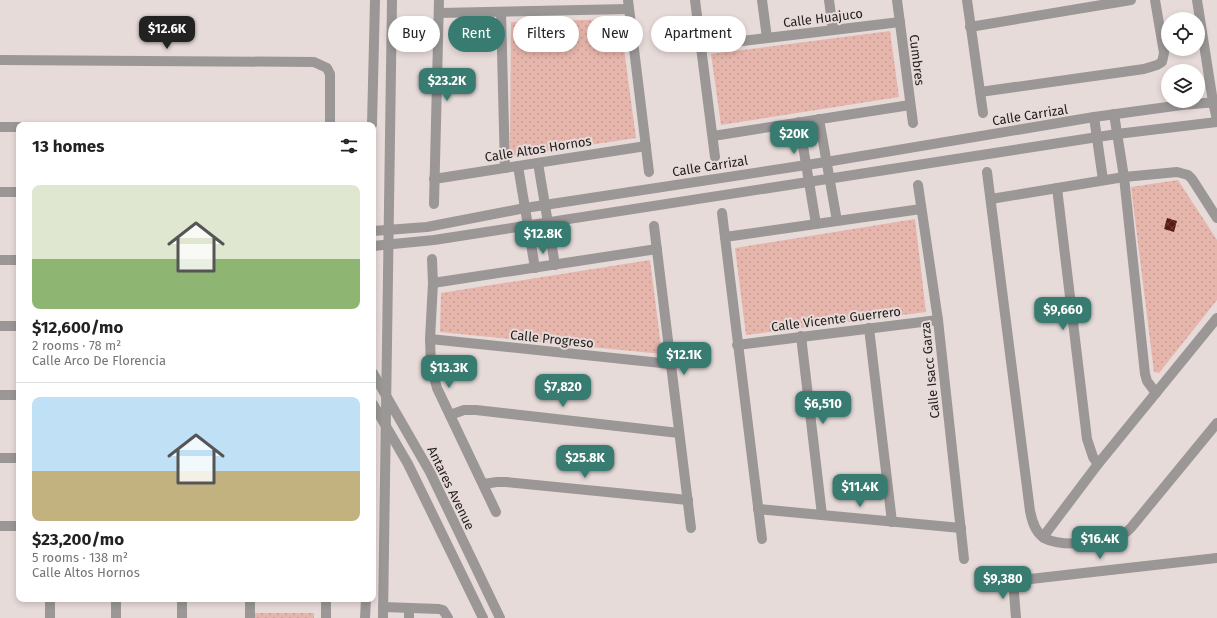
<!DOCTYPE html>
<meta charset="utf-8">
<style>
:root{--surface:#fff;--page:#f2f2f2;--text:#222;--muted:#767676;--line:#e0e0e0;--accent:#387c71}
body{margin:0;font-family:"Fira Sans",sans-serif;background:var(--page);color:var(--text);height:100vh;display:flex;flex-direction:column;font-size:15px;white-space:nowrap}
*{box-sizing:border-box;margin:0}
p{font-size:13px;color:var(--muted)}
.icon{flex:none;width:22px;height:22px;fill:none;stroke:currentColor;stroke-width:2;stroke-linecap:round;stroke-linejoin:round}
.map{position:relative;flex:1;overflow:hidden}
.details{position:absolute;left:16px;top:122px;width:360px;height:480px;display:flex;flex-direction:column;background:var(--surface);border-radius:8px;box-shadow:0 2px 6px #0003}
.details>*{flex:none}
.top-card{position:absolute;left:388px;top:16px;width:380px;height:36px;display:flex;gap:8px}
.fabs{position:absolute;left:1161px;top:12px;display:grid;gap:8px}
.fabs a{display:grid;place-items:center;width:44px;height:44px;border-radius:50%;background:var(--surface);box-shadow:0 2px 6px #0003;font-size:20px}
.price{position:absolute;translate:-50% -34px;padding:0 9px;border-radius:8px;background:var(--accent);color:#fff;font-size:13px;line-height:26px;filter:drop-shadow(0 1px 2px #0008)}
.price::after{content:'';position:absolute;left:50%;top:24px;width:12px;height:9px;margin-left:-6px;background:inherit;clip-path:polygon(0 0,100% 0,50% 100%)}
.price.selected{background:#222;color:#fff}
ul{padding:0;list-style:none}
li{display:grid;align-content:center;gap:8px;height:212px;padding:0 16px}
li+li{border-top:1px solid var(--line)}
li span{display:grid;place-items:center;height:124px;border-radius:8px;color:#555}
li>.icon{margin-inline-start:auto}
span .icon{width:72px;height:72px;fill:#fffc;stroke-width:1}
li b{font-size:17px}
h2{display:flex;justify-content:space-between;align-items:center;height:48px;padding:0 16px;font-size:17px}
.chip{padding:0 14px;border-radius:18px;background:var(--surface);box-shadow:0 2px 6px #0003;font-size:14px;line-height:36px}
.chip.selected{background:var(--accent);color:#fff}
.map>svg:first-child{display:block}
.park{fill:url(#park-dots)}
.building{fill:url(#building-cross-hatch)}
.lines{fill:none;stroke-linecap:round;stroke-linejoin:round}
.minor{stroke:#9b9796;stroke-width:10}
.labels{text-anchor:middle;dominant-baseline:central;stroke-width:4;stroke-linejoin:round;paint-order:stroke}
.street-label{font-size:13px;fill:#252120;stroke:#e7dbd9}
</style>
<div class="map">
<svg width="1217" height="618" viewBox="0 0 1217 618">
<defs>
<pattern id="park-dots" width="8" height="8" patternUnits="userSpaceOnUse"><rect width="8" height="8" fill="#e6b5ab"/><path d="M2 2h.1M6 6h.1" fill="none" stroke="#c59b93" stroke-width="1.8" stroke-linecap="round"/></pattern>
<pattern id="building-cross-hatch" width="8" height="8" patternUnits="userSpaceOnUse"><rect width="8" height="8" fill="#561b12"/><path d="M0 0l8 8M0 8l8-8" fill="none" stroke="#6b3b34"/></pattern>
</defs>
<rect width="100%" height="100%" fill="#e7dbd9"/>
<g class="park">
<path d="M620 19 636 138 510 157 511 22Z"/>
<path d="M890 31 899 97 721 125 711 54Z"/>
<path d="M1178 180 1217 240V300L1159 373 1154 372 1131 187Z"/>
<path d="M915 219 926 312 746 335 735 248Z"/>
<path d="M650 260 662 354 440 332 441 293Z"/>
<rect x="255" y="613" width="59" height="5"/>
</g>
<path class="building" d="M1167 218 1177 221 1174 232 1164 229Z"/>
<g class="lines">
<g class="minor">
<path d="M628 0 649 172"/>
<path d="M695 0 715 157"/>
<path d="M762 0 767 38"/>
<path d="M829 0 833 30"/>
<path d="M897 0 913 123"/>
<path d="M967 0 983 113"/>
<path d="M1197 0 1213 102 1217 120"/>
<path d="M501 12 505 168"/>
<path d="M439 13 629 9"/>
<path d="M970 27 1131 0"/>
<path d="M701 46 900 22"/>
<path d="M0 60 314 62 327 68 330 74V125"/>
<path d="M980 92 1144 69 1157 65 1162 62 1164 53 1155 0"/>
<path d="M1114 114 1124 177 1145 374 1147 381 1156 393"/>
<path d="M1094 117 1103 180"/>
<path d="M819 119 837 221"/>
<path d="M799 122 816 224"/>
<path d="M372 125 375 0"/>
<path d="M0 127H19"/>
<path d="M713 136 910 105"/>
<path d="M538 163 555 265"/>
<path d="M518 166 535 268"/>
<path d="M987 172 1030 511C1032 521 1035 532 1044 538 1063 548 1104 543 1123 534 1127 532 1131 528 1134 524L1217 423"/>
<path d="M434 179 646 146"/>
<path d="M918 185 938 320 964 559"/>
<path d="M1057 188 1087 439 1093 457 1098 464"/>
<path d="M0 192H19"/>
<path d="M991 199 1124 177 1177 172 1188 175 1192 179 1217 218"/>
<path d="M434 204 439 0"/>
<path d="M722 213 762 539"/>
<path d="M654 226 691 528"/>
<path d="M373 231 427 227 525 208 826 162 1094 117 1182 105 1217 102"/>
<path d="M725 237 921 209"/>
<path d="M373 246 434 240 1117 134 1217 122"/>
<path d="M432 259 433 283 430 339 431 367 437 388 496 512"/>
<path d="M0 260H19"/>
<path d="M433 283 657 249"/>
<path d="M0 326H19"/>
<path d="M869 328 892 522"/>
<path d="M801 336 822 515"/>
<path d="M430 339 671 364"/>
<path d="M737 345 938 320"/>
<path d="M373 373 430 472 500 618"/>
<path d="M0 395H19"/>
<path d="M373 404 408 464 483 618"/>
<path d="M450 415 464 410H476L679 433"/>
<path d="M0 458H19"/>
<path d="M483 484 497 482H506L688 500"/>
<path d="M758 509 961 528"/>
<path d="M0 526H19"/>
<path d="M1043 537 1098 464 1217 318"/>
<path d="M1013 580 1016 618"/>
<path d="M986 584 1217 558"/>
<path d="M383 607 439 609 443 610 448 618"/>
<path d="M50 618V599"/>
<path d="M116 618V599"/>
<path d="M182 618V599"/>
<path d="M250 618V599"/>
<path d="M326 618V599"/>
<path d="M365 618 366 599"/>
<path d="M383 618 392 0"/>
<path d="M409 618V608"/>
</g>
</g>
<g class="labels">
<g class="street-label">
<text transform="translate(823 18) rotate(-7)">Calle Huajuco</text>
<text transform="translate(917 60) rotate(83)">Cumbres</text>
<text transform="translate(1030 115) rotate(-9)">Calle Carrizal</text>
<text transform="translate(538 149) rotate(-9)">Calle Altos Hornos</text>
<text transform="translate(710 166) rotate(-9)">Calle Carrizal</text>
<text transform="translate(836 319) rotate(-7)">Calle Vicente Guerrero</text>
<text transform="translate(552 339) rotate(6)">Calle Progreso</text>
<text transform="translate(930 370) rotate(-96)">Calle Isacc Garza</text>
<text transform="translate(451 488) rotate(64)">Antares Avenue</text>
</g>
</g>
</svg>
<div class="fabs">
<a><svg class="icon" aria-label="locate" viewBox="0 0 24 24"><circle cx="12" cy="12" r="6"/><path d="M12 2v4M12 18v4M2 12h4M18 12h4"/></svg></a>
<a><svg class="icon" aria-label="layers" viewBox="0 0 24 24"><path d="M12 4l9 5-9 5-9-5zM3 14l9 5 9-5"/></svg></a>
</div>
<b class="price selected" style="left:167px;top:50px">$12.6K</b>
<b class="price" style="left:447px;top:102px">$23.2K</b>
<b class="price" style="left:794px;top:155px">$20K</b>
<b class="price" style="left:543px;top:255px">$12.8K</b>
<b class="price" style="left:1063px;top:331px">$9,660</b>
<b class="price" style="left:684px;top:376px">$12.1K</b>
<b class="price" style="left:449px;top:389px">$13.3K</b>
<b class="price" style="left:563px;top:408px">$7,820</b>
<b class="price" style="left:823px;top:425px">$6,510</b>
<b class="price" style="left:585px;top:479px">$25.8K</b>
<b class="price" style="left:860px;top:508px">$11.4K</b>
<b class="price" style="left:1100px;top:560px">$16.4K</b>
<b class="price" style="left:1003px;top:600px">$9,380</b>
<div class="top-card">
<a class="chip">Buy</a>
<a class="chip selected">Rent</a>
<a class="chip">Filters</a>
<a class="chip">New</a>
<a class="chip">Apartment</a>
</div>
<section class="details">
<h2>13 homes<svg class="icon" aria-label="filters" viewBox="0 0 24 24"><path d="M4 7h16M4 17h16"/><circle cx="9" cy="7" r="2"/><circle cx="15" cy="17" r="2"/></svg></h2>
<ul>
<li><span style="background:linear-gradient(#dfe7d0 60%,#8fb573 0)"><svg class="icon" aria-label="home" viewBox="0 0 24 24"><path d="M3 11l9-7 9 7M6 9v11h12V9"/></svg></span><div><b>$12,600/mo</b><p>2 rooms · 78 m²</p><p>Calle Arco De Florencia</p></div></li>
<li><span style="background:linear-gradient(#bfe0f5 60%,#c2b280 0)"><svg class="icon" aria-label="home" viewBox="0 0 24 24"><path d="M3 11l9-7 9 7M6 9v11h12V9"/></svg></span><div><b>$23,200/mo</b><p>5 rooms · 138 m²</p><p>Calle Altos Hornos</p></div></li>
</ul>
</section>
</div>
